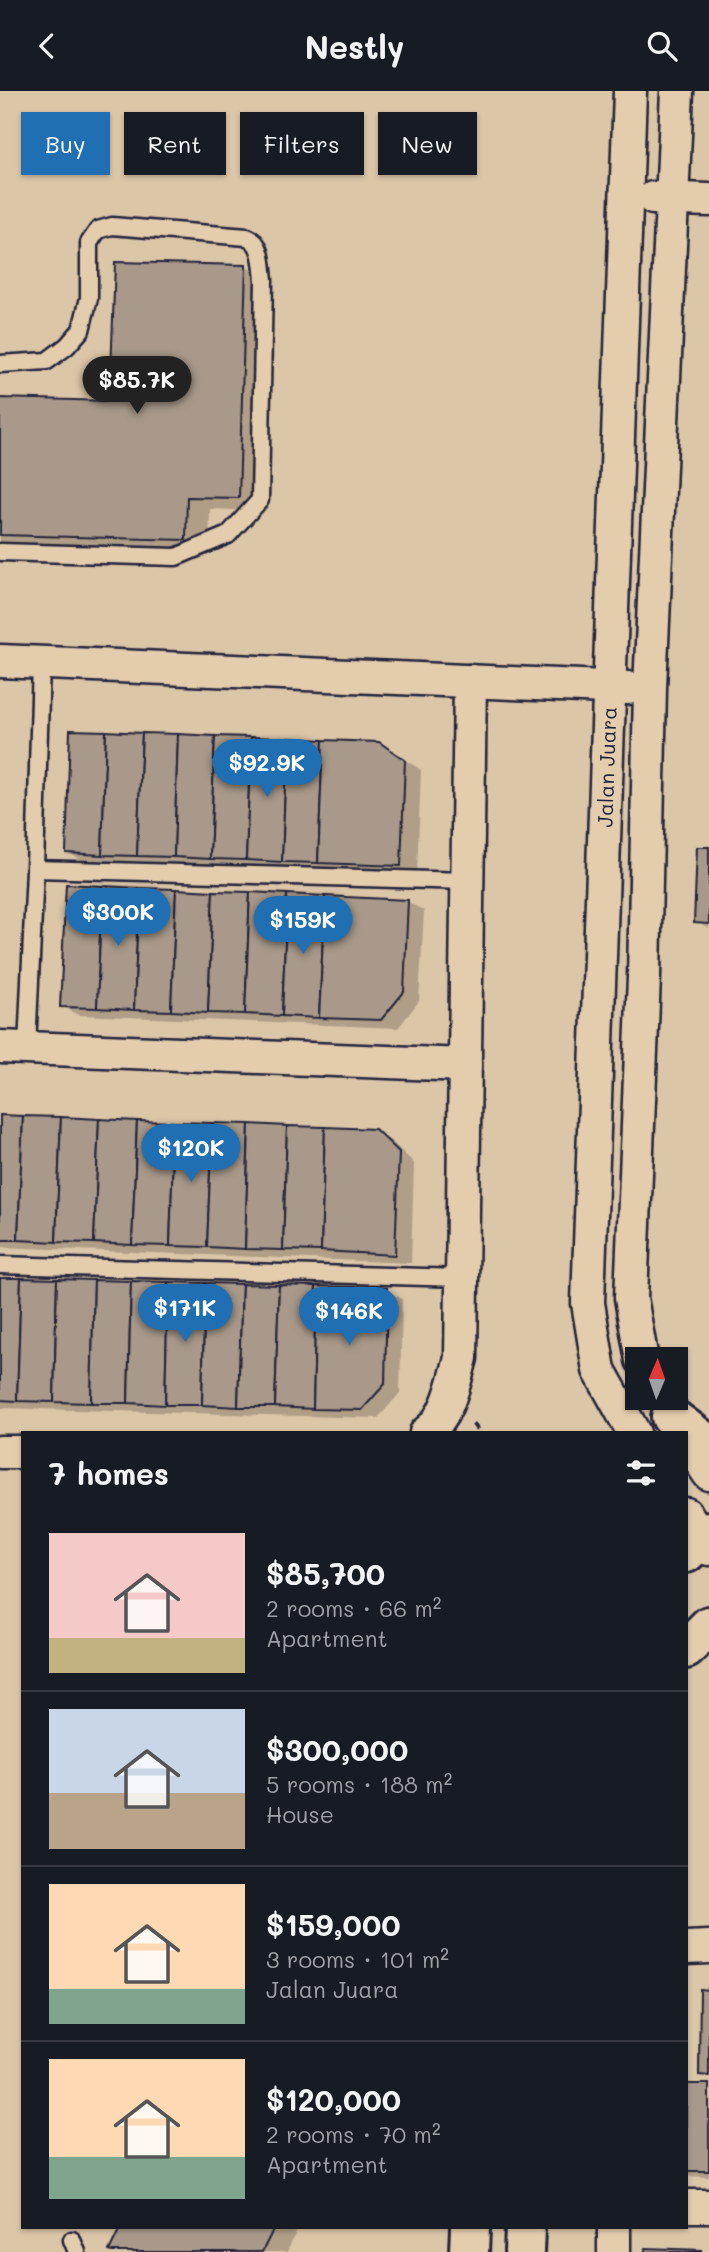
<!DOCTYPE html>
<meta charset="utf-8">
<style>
:root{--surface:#171b24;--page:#242831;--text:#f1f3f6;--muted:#9ea1a6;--line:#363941;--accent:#1f6fb2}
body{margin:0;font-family:Mali,sans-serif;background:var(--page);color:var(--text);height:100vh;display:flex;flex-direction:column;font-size:26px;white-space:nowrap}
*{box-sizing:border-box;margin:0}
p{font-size:23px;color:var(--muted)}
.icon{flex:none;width:38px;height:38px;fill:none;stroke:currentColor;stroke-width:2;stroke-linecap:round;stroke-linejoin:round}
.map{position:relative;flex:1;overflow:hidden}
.drawer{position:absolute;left:21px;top:1340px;width:667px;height:798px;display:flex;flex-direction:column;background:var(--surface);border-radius:0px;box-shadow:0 2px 5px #0004}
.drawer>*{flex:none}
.hud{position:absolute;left:21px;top:21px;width:668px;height:63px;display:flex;gap:14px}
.needle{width:46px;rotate:2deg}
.controls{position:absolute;left:625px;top:1256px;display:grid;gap:14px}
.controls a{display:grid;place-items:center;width:63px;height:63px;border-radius:0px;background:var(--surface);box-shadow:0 2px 5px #0004;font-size:35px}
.price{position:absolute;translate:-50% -60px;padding:0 16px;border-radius:24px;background:var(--accent);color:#fff;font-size:23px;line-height:46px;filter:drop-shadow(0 2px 4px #0008)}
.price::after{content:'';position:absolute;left:50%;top:42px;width:21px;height:16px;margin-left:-10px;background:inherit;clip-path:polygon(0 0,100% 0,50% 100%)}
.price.on{background:#222;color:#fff}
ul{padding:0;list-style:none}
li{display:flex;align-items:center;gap:21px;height:175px;padding:0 28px}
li+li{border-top:2px solid var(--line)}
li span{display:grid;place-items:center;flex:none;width:196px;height:140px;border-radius:0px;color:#555}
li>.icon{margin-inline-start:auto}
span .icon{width:84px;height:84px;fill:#fffc;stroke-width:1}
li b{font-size:30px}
h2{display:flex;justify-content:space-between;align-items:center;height:84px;padding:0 28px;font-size:30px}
.chip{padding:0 24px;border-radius:0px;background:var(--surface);box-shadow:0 2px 5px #0004;font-size:24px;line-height:63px}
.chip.on{background:var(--accent);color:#fff}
header{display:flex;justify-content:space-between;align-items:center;height:91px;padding:0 28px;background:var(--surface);font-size:32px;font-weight:700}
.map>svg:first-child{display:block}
.shadow{fill:#0003}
.building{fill:#a8998a;stroke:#22223b;stroke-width:2}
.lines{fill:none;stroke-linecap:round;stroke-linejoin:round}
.service-casing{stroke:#22223b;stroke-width:21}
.minor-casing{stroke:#22223b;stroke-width:37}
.secondary-casing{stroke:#22223b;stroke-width:44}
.path{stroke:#22223b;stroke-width:4.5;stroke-dasharray:7 5;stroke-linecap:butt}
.service{stroke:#e4cdad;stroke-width:16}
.minor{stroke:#e4cdad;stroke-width:32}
.secondary{stroke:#e4cdad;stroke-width:38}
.labels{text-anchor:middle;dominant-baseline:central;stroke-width:5;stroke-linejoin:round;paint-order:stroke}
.street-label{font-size:21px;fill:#22223b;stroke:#e4cdad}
</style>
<header><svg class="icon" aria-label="back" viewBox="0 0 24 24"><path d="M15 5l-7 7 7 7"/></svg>Nestly<svg class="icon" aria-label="search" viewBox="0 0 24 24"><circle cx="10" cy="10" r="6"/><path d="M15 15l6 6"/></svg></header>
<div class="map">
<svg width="709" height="2161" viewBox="0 0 709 2161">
<rect width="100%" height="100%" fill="#dcc6a8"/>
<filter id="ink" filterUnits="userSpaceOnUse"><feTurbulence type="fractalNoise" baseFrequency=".0143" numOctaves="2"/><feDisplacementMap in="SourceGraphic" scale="14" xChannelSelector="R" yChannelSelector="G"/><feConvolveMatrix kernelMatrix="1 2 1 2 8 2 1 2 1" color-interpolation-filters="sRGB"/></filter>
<g filter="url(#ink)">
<g class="shadow">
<path d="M246 176 269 190 262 420 210 418 209 461 0 456V308L112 312Z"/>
<path d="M395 662 421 679 417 783 83 770 67 761Z"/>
<path d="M709 758V838L696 831Z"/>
<path d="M408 811 424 820 419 910 398 937 78 924 62 915Z"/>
<path d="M0 1026 374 1040 391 1050 414 1072 411 1172 0 1156Z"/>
<path d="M0 1188 386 1199 402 1208 400 1302 378 1327 0 1317Z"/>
<path d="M686 1994 709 1995V2086L686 2085Z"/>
<path d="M122 2137H298L287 2161H115L111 2159Z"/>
</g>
<g class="building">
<path d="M115 171 246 174 239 407 187 406 186 449 0 444V307L110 310Z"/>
<path d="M70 639 106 640 102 764 66 762Z"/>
<path d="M106 640 142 642 137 765 102 764Z"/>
<path d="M142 642 178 643 174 766 137 765Z"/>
<path d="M178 643 215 645 210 768 174 766Z"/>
<path d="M215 645 251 646 246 769 210 768Z"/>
<path d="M251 646 287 647 282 771 246 769Z"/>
<path d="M287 647 323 649 318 772 282 771Z"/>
<path d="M323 649 379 651 405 669 401 775 318 772Z"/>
<path d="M697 756H709V833L694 832Z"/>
<path d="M66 793 102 795 97 917 60 916Z"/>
<path d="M102 795 139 797 134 919 97 917Z"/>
<path d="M139 797 176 798 171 920 134 919Z"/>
<path d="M176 798 213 800 208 922 171 920Z"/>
<path d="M213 800 250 801 245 923 208 922Z"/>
<path d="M250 801 287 803 282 925 245 923Z"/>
<path d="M287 803 325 805 319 927 282 925Z"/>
<path d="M325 805 408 809 404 901 381 929 319 927Z"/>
<path d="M0 1024 23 1025 18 1149H0Z"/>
<path d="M23 1025 61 1026 56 1151 18 1149Z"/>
<path d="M61 1026 99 1028 94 1152 56 1151Z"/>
<path d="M99 1028 137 1030 132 1154 94 1152Z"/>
<path d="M137 1030 174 1031 170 1155 132 1154Z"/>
<path d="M174 1031 212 1032 207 1156 170 1155Z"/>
<path d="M212 1032 249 1033 245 1158 207 1156Z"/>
<path d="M249 1033 287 1035 283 1159 245 1158Z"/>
<path d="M287 1035 325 1036 321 1160 283 1159Z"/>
<path d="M325 1036 375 1038 399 1061 395 1164 321 1160Z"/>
<path d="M0 1187H21L17 1310 0 1309Z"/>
<path d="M21 1187 57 1188 54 1311 17 1310Z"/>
<path d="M57 1188 94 1189 91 1312 54 1311Z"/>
<path d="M94 1189 131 1190 128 1312H91Z"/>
<path d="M131 1190 168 1191 165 1314 128 1312Z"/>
<path d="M168 1191 205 1192 202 1314H165Z"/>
<path d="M205 1192 242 1193 238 1316 202 1314Z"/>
<path d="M242 1193 279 1194 275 1316H238Z"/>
<path d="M279 1194 316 1195 313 1318 275 1316Z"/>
<path d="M316 1195 387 1197 385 1293 362 1319 313 1318Z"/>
<path d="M700 1898 709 1899V1985L699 1984Z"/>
<rect x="686" y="1993" width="23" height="87"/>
<path d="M120 2137H274L262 2161H112L109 2160Z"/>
<path d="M645 2157 702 2159V2161H645Z"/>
</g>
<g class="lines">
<defs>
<g id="service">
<path d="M0 273 47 270 67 255 81 239 89 207V152L98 139 112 135 247 146C263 152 262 173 264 189L260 409 228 444 176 466 0 461"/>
<path d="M41 572 35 778 467 790"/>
<path d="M27 957 35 778"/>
<path d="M0 1174 462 1187"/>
<path d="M72 2149 77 2161"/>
</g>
<g id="minor">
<path d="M630 0 588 1212 599 1279 634 1342"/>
<path d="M653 107 709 109"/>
<path d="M0 570 628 597"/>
<path d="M0 956 465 974"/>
<path d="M642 1269 631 1207 644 886 650 597 677 0"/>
<path d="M426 1342C448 1326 454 1292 461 1267L470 590"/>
<path d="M686 1349 709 1383"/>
<path d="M0 1361H23"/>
<path d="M686 1423 709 1458"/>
<path d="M686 1857 709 1856"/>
<path d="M686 2115H709"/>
<path d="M614 2161V2137"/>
</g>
<g id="secondary">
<path d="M671 1326 702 1349 709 1351"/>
<path d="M686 1462 709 1440"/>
<path d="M686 1558 709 1535"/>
<path d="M469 2161 470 2137"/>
<path d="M524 2161 525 2137"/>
</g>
</defs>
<use href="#service" class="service-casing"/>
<use href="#minor" class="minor-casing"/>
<use href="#secondary" class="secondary-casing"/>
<path class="path" d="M473 1333 480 1342"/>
<use href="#service" class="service"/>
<use href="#minor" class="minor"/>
<use href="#secondary" class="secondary"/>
</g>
</g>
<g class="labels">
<g class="street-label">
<text transform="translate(606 676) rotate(-88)">Jalan Juara</text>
</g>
</g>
</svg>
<div class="controls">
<a><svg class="needle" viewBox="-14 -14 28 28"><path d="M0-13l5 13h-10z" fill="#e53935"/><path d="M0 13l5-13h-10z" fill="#9ea1a6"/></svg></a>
</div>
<b class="price on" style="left:137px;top:325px">$85.7K</b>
<b class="price" style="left:267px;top:708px">$92.9K</b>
<b class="price" style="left:118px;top:857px">$300K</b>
<b class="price" style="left:303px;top:865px">$159K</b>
<b class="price" style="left:191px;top:1093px">$120K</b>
<b class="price" style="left:185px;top:1253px">$171K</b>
<b class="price" style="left:349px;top:1256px">$146K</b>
<div class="hud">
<a class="chip on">Buy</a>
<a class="chip">Rent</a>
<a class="chip">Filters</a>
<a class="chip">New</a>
</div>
<section class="drawer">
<h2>7 homes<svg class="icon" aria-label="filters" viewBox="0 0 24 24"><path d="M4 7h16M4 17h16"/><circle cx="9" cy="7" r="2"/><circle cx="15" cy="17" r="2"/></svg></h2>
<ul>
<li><span style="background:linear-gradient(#f6c9c9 75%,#c2b280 0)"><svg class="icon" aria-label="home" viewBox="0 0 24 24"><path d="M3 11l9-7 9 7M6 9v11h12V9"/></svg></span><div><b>$85,700</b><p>2 rooms · 66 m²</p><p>Apartment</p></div></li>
<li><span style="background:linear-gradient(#c9d6e8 60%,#b9a48a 0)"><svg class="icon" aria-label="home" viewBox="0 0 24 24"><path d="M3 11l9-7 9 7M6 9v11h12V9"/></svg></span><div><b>$300,000</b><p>5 rooms · 188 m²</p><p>House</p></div></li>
<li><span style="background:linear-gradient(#ffd9b3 75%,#7fa58c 0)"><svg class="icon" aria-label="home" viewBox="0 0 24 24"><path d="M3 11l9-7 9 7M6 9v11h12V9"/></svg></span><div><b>$159,000</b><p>3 rooms · 101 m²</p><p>Jalan Juara</p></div></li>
<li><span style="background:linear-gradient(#ffd9b3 70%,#7fa58c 0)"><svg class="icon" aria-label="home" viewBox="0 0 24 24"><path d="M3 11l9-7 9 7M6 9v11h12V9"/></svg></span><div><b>$120,000</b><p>2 rooms · 70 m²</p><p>Apartment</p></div></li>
</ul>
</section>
</div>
